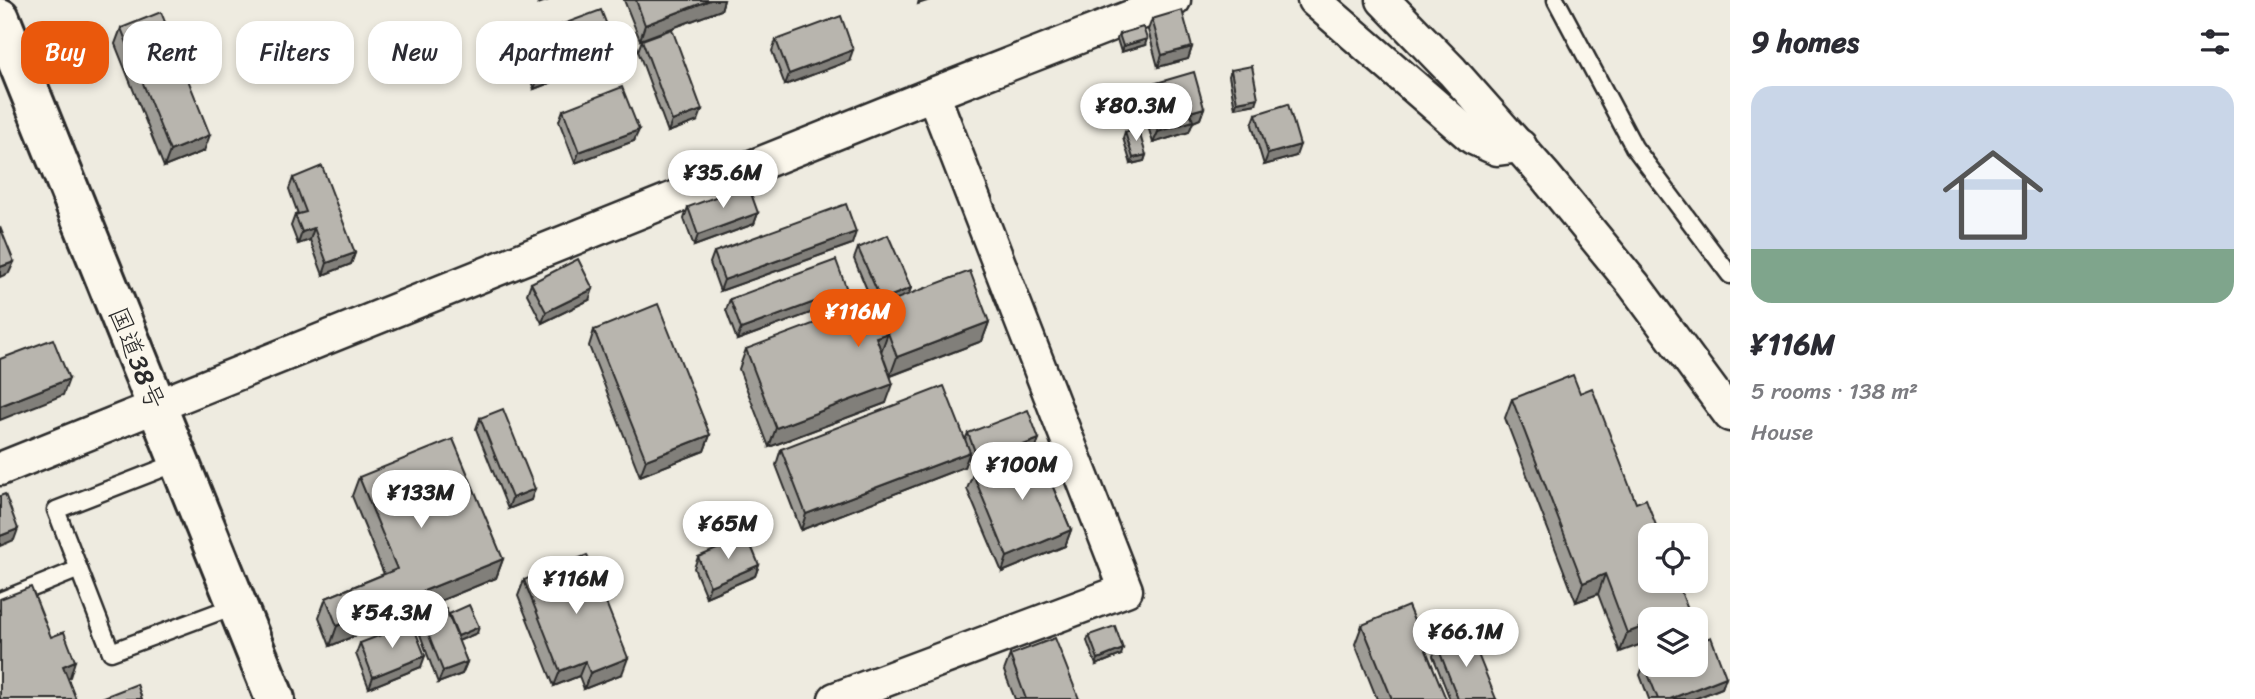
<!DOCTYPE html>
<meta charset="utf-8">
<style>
:root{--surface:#fff;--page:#f2f2f3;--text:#2b2b33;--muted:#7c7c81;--line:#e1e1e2;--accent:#ea580c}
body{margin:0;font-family:Sriracha,"Klee One",sans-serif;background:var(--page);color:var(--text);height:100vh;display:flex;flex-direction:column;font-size:26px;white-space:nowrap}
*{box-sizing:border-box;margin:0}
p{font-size:23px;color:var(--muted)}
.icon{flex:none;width:38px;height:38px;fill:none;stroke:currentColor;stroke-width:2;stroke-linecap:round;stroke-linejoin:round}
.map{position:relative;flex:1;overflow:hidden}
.panel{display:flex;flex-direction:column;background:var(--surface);width:525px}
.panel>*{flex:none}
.top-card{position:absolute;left:21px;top:21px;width:665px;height:63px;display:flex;gap:14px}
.tools{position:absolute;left:1638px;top:523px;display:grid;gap:14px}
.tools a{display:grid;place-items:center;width:70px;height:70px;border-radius:14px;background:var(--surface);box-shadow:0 4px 10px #0003;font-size:35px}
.price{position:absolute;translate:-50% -60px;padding:0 16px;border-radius:24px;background:#fff;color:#222;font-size:23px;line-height:46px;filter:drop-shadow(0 2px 4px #0008)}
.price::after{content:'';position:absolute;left:50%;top:42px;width:21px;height:16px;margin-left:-10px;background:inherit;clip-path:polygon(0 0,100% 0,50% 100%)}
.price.on{background:var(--accent);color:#fff}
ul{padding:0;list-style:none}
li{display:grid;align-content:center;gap:14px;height:371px;padding:0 21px}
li+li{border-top:2px solid var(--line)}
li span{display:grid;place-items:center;height:217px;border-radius:21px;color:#555}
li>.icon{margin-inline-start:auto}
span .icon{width:126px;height:126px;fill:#fffc;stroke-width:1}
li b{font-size:30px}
h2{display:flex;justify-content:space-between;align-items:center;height:84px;padding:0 21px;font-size:30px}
.tag{padding:0 24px;border-radius:21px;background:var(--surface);box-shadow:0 4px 10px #0003;font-size:24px;line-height:63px}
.tag.on{background:var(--accent);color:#fff}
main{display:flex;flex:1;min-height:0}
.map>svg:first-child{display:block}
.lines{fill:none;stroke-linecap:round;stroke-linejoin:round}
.lane-casing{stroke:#2b2b2b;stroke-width:21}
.street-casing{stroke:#2b2b2b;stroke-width:37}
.highway-casing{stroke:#2b2b2b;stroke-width:44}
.lane{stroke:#fbf7ec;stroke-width:16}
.street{stroke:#fbf7ec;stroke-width:32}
.highway{stroke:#fbf7ec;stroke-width:38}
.wall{fill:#9e9c96;stroke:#2b2b2b;stroke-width:2}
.shaded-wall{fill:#817f7a;stroke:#2b2b2b;stroke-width:2}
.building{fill:#b8b5ae;stroke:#2b2b2b;stroke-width:2}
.labels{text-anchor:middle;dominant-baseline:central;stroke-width:6;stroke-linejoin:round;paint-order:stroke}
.street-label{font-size:26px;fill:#2b2b2b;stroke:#fbf7ec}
</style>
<main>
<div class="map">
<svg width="1730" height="699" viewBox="0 0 1730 699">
<rect width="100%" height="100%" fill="#eeebe0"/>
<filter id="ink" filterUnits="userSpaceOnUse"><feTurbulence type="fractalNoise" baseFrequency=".0143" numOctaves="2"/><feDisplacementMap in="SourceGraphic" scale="14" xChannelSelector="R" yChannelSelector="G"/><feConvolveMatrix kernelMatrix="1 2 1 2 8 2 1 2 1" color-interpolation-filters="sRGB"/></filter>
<g filter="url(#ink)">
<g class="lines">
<defs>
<g id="lane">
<path d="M1556 0 1634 147 1730 275"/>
<path d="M179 462 56 510 111 652 237 605"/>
<path d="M0 601 79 569"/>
</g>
<g id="street">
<path d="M1314 0 1473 138 1497 149 1520 146"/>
<path d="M1383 0 1452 71 1545 176 1634 285 1730 415"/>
<path d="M0 469 933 94 1174 0"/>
<path d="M835 699 1126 590 933 94"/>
</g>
<path id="highway" d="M0 18 275 699"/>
</defs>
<use href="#lane" class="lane-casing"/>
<use href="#street" class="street-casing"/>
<use href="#highway" class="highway-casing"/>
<use href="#lane" class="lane"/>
<use href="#street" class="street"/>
<use href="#highway" class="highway"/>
</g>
<g class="wall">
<path d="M624 0H724L721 10 640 40Z"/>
<path d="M1152 19 1192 47 1188 59 1158 67 1148 30Z"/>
<path d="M121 28 204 151 164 167 115 44Z"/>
<path d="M1119 34 1145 45 1121 52 1117 39Z"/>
<path d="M523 39 616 48 612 59 534 89 519 50Z"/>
<path d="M642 40 698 121 668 132 638 51Z"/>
<path d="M776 40 849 61 785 85 772 51Z"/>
<path d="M1231 70 1256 104 1235 108 1229 76Z"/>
<path d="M1153 84 1204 108 1200 119 1193 122 1189 132 1153 143 1143 109 1148 98H1149L1148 95Z"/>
<path d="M563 110 634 141 575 163 559 121Z"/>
<path d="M1256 114 1296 156 1264 165 1252 125Z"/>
<path d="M1125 132 1146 155 1144 161 1131 164 1123 138Z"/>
<path d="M293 178 355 253 351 264 323 275 310 240 298 244 291 226 295 215 298 214 289 189Z"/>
<path d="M688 207 758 213 754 224 694 246 684 219Z"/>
<path d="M852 244 720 291 710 263 714 252Z"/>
<path d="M858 248 911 288 908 294 989 322 982 341 891 376 886 403 769 447 739 369 746 349 873 320 876 311 854 259Z"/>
<path d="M531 283 589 300 542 323 527 294Z"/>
<path d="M847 290 843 301 737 340 726 310 730 299Z"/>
<path d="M594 330 710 435 704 451 640 476 589 346Z"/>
<path d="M1580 393 1688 610 1620 652 1598 594 1576 602 1505 418 1512 399Z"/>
<path d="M480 418 531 500 508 509 476 429Z"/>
<path d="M968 433 1036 447 1071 530 1065 546 1002 572 967 489 973 474 975 473 968 456 964 467 801 530 776 465 781 449 965 440Z"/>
<path d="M359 477 503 559 496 578 330 646 319 617 326 598 384 574 352 496Z"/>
<path d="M698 557 759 565 755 576 706 597 694 568Z"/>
<path d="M524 580 622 674 584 689 579 676 554 686 518 596Z"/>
<path d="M448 615 477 633 458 641 467 662 462 674 438 683 418 629 422 618Z"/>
<path d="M1362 625 1446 699H1377L1355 644Z"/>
<path d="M1089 635 1121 655 1096 665 1087 641Z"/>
<path d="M360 643 421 667 369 688 356 654Z"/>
<path d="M1437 645 1496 699H1450L1433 656Z"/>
<path d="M1010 655 1079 699H1015L1004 671Z"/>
<path d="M1644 664 1726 677 1722 688 1694 699H1649L1640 675Z"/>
</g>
<g class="shaded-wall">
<path d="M540 0H549L538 4Z"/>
<path d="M710 0H724L721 10 640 40 645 25Z"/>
<path d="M919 0H930L918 4Z"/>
<path d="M1147 39 1145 45 1121 52 1123 46Z"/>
<path d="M1192 47 1188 59 1158 67 1162 55Z"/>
<path d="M616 48 612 59 534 89 538 78Z"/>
<path d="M853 50 849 61 785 85 789 74Z"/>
<path d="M1258 98 1256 104 1235 108 1237 102Z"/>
<path d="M1204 108 1200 119 1193 122 1189 132 1153 143 1158 132 1190 112Z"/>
<path d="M702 110 698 121 668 132 672 121Z"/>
<path d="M639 130 634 141 575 163 579 152Z"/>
<path d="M210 135 204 151 164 167 170 151Z"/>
<path d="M1300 145 1296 156 1264 165 1268 154Z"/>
<path d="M1146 155 1144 161 1131 164 1133 158Z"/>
<path d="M758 213 754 224 694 246 698 235Z"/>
<path d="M314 228 310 240 298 244 302 232Z"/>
<path d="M856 232 852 244 720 291 724 280Z"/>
<path d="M355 253 351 264 323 275 327 263Z"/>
<path d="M14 262 9 273 0 277V267Z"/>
<path d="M911 288 907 299 878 307 881 300Z"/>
<path d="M593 289 589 300 542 323 546 312Z"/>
<path d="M847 290 843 301 737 340 741 329Z"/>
<path d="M989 322 982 341 890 376 897 357Z"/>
<path d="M888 333 881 352 876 337Z"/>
<path d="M69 379 63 395 0 420V406Z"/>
<path d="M893 384 886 403 769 447 776 428Z"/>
<path d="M710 435 704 451 640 476 646 460Z"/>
<path d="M1039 439 1035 450 975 473 979 462Z"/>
<path d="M970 452 964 467 801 530 806 514Z"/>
<path d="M535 489 531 500 508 509 512 498Z"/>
<path d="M18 529 14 540 0 546V536Z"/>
<path d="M1071 530 1065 546 1002 572 1007 557Z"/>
<path d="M503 559 496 578 330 646 337 626Z"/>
<path d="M759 565 755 576 706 597 710 586Z"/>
<path d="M1605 574 1598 594 1576 602 1583 583Z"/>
<path d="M1688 610 1684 620H1662Z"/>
<path d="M1650 624V641L1620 652 1627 633Z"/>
<path d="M479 627 477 633 456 642 458 636Z"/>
<path d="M1123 649 1121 655 1096 665 1098 659Z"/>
<path d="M425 656 421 667 369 688 373 677Z"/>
<path d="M628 658 622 674 584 689 590 673Z"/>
<path d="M75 661 70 677 57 682 63 666Z"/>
<path d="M585 661 579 676 554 686 560 671Z"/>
<path d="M467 662 462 674 438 683 443 671Z"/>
<path d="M1726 677 1722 688 1694 699H1670Z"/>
</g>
<g class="building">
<path d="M636 0H710L645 25Z"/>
<path d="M601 10 616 48 538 78 523 39Z"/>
<path d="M1182 10 1192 47 1162 55 1152 19Z"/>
<path d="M161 12 210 135 170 151 121 28Z"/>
<path d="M841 16 853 50 789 74 776 40Z"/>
<path d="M1143 27 1147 39 1123 46 1119 34Z"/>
<path d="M672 29 702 110 672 121 642 40Z"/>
<path d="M1252 66 1258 98 1237 102 1231 70Z"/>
<path d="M1194 72 1204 108 1190 112 1193 121 1158 132 1148 98 1156 96 1153 84Z"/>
<path d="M622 87 639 130 579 152 563 110Z"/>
<path d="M1288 104 1300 145 1268 154 1256 114Z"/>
<path d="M1138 128 1146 155 1133 158 1125 132Z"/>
<path d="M322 166 355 253 327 263 314 228 302 232 295 215 306 212 293 178Z"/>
<path d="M748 185 758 213 698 235 688 207Z"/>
<path d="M846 204 856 232 724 280 714 252Z"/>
<path d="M0 227 14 262 0 267Z"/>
<path d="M888 235 911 288 881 300 858 248Z"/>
<path d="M578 259 593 289 546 312 531 283Z"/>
<path d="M836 260 847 290 741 329 730 299Z"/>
<path d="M970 271 989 322 897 357 888 333 876 337 893 384 776 428 746 349 863 305 869 322 882 317 878 306Z"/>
<path d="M658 304 710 435 646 460 594 330Z"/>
<path d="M53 339 69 379 0 406V359Z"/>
<path d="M1573 375 1580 393 1592 388 1636 503 1646 499 1660 536H1650V581H1677L1688 610 1662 620H1650V624L1627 633 1605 574 1583 583 1512 399Z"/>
<path d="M944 386 970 452 806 514 781 449Z"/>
<path d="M503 409 535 489 512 498 480 418Z"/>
<path d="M1028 410 1039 439 979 462 968 433Z"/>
<path d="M453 439 503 559 337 626 326 598 397 569 359 477Z"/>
<path d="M1036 447 1071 530 1007 557 973 474Z"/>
<path d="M5 494 18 529 0 536V496Z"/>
<path d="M747 536 759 565 710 586 698 557Z"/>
<path d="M587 555 628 658 590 673 585 661 560 671 524 580Z"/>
<path d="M31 587 51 637 64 632 75 661 63 666 76 699H0V599Z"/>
<path d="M469 605 479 627 458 636 449 614Z"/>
<path d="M1408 606 1446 699H1392L1362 625Z"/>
<path d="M446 609 467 662 443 671 422 618Z"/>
<path d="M412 623 425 656 373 677 360 643Z"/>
<path d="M1115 626 1123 649 1098 659 1089 635Z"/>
<path d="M1469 632 1496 699H1458L1437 645Z"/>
<path d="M1711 637 1726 677 1670 699H1658L1644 664 1650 661V665H1696V643Z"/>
<path d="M1055 638 1079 699H1026L1010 655Z"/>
<path d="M137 684 142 699H99Z"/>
</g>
</g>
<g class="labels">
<g class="street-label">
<text transform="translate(137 358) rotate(68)">国道38号</text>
</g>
</g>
</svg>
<div class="tools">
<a><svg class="icon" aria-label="locate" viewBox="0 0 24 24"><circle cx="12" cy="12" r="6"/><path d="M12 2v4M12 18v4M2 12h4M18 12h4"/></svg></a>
<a><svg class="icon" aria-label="layers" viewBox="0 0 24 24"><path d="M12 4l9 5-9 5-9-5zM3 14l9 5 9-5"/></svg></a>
</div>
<b class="price" style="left:1136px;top:143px">¥80.3M</b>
<b class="price" style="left:723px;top:210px">¥35.6M</b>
<b class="price on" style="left:858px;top:349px">¥116M</b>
<b class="price" style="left:1022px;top:502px">¥100M</b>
<b class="price" style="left:421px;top:530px">¥133M</b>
<b class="price" style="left:728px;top:561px">¥65M</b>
<b class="price" style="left:576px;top:616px">¥116M</b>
<b class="price" style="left:392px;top:650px">¥54.3M</b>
<b class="price" style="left:1466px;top:669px">¥66.1M</b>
<div class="top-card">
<a class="tag on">Buy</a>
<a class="tag">Rent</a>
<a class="tag">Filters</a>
<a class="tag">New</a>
<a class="tag">Apartment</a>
</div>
</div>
<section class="panel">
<h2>9 homes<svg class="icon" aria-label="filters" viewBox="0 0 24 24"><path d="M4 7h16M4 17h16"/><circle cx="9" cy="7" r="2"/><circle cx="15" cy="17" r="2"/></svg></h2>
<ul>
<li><span style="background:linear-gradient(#c9d6e8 75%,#7fa58c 0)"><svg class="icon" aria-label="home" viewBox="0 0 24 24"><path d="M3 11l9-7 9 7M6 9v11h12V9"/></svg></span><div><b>¥116M</b><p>5 rooms · 138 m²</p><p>House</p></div></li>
</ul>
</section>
</main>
